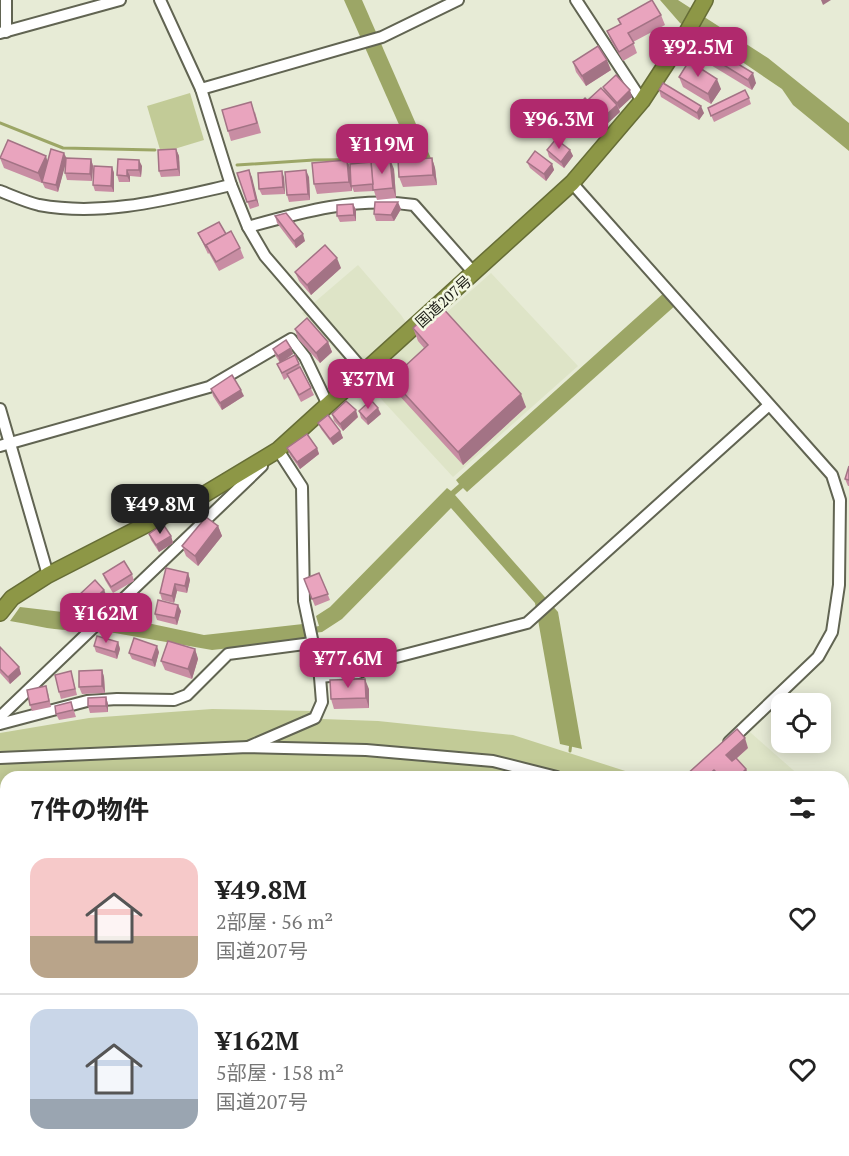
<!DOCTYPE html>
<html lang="ja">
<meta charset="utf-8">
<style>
:root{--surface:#fff;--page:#f2f2f2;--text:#222;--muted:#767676;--line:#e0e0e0;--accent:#b0296d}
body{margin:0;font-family:"PT Serif","Noto Sans JP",serif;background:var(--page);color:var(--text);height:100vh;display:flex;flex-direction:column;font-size:22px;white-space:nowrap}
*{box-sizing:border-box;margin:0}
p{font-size:20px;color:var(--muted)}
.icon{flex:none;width:33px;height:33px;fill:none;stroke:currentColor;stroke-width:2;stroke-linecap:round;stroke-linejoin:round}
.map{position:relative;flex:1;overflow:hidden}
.drawer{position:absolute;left:0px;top:771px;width:849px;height:386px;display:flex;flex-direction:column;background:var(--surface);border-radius:18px 18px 0 0;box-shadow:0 3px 15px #0003}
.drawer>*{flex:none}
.tools{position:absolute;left:771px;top:693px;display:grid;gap:12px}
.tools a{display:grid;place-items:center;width:60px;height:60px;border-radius:12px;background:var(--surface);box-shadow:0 3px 15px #0003;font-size:30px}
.price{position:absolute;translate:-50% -51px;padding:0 14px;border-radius:12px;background:var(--accent);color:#fff;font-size:20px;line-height:39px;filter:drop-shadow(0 2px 3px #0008)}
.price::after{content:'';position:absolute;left:50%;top:36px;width:18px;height:14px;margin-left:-9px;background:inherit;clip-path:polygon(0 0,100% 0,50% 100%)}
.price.on{background:#222;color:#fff}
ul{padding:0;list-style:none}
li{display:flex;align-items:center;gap:18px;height:150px;padding:0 30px}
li+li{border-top:2px solid var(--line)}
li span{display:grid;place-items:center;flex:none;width:168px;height:120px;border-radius:18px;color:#555}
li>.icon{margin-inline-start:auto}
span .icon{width:72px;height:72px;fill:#fffc;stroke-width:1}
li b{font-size:26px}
h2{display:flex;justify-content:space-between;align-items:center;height:72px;padding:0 30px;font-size:26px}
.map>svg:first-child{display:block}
.built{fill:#dee4c7}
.green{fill:#c2cb97}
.water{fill:#9ca666}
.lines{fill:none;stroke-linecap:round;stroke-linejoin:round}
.stream{stroke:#9ca666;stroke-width:3}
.minor-casing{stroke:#616452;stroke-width:14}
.highway-casing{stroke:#666d36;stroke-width:18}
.minor{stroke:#fff;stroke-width:10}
.highway{stroke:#8d9746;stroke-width:15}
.wall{fill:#c88da3}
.shaded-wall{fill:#a37385}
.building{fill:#e9a4be;stroke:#a37385;stroke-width:1.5}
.labels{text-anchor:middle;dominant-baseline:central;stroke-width:5;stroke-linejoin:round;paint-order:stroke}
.street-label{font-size:15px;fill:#1d1e17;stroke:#f4f8e3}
</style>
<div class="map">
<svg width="849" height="1156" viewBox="0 0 849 1156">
<rect width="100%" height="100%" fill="#e7ebd6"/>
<g class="built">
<path d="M358 265 401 315 417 339 491 273 578 366 453 477 302 313Z"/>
<path d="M742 725 801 777H683Z"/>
</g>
<g class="green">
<path d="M190 93 204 140 161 153 147 106Z"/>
<path d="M212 709 313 711 322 719 378 721 513 735 644 777H6V836H0V733L89 718Z"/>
<path d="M849 845V944L844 938 845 923 843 921V846Z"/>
<path d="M0 934H6V1078L0 1077Z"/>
<path d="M843 1103 849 1106V1156H749L735 1151 843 1150Z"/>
</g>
<g class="water">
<path d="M344 0H362L433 163H416Z"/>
<path d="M660 0H678L709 20 768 58 849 123V151L793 105 782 89 704 36 680 23Z"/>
<path d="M666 291 677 304 467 492 463 488 455 495 558 612 582 749 560 744 535 603 451 508 342 619 322 632 305 634 306 640 212 650 109 632C108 623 113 621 119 617L204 635 303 624 304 629 319 626 316 616 330 607 447 488 451 491 459 484 456 480Z"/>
<path d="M20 607 88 615C89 624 82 630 73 630 54 631 29 624 10 621Z"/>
<rect x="0" y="836" width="6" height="98"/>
<path d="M843 921 845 923 844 938 849 944V993L844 1015 849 1018V1106L843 1103Z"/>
</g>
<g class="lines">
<g class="stream">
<path d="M0 123 63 148 155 150"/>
<path d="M237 165 314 160 412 159"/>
<path d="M570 751 571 742"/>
<path d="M843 931 849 896"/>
<path d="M0 1036 4 1030"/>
<path d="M17 1150V1156"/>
</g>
<defs>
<g id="minor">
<path d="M6 0V32"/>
<path d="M160 0 201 89 231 185 248 227 265 256 364 371"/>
<path d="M576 0 642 101"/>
<path d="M0 33 120 0"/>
<path d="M201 89 382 37 458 0"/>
<path d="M572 183 832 475 840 500 839 585 832 632 818 657 729 742"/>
<path d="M0 191C13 196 26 202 39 205 104 217 169 199 231 185"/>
<path d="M248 227C301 212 359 196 414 205L474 273"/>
<path d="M0 409 48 575"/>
<path d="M0 446 209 387 291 339 305 357 328 405"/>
<path d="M320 677 358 673 381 661 527 623 769 405"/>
<path d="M0 717 262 466"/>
<path d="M0 724 87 701 117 699 174 700 187 695 228 654 312 643"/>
<path d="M248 747 315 718 322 702 320 677 304 601 302 487 278 450 273 455"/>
<path d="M0 758 248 747 366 750 493 761 557 777"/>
<path d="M843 853H849"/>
<path d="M843 875H849"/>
<path d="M0 1009 6 1013"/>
<path d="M553 1150 567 1156"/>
<path d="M835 1150 849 1155"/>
<path d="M491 1156 492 1150"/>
</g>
<path id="highway" d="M0 613 12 598 48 575 200 497 278 450 572 183 642 101 687 32 705 0"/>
</defs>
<use href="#minor" class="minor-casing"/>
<use href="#highway" class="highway-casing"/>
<use href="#minor" class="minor"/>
<use href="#highway" class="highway"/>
</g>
<g class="wall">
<path d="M661 15 665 25 633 42 637 53 623 61 611 41 607 31 620 24 618 19Z"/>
<path d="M688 43 756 83 752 90 691 53Z"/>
<path d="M573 62 611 70 586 86 576 72Z"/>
<path d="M679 77 721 89 711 104 683 87Z"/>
<path d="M603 87 632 97 619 109 618 107 620 112 608 123 605 120 607 125 598 133 579 112 577 106 591 104 589 99 604 91Z"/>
<path d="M659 90 704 113 699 120 661 97Z"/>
<path d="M749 98 751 104 714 122 708 108Z"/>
<path d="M255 112 261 133 231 141 228 131Z"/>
<path d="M176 149 179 156 180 176 161 177 159 171Z"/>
<path d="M547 150H570L573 156 564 168 549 157Z"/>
<path d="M0 158 48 161 66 158 91 159 93 166 92 181 67 180 65 173V164L58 192 45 188 42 182V183L4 168Z"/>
<path d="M432 158 435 168 437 185 403 187 399 177Z"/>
<path d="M118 159 142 166 141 177 130 176V182H119L117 175Z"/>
<path d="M347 160 350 169H394L396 198 377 200 374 191 354 192 352 187V191L317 194 314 184Z"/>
<path d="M527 162 552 164 554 170 546 181 530 168Z"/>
<path d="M112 167 114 173V192L95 191 93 185Z"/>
<path d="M249 170 259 206 250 209 237 173Z"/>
<path d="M284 177 285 194 262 195 259 189Z"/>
<path d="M309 177 310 200 289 202 287 195Z"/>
<path d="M353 204 356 210V221L340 222 337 216Z"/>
<path d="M401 209 394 221H376L374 214Z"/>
<path d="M275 216 305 241 296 248 277 223Z"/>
<path d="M198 233 226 234 240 248 244 258 219 271 209 253 208 254Z"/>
<path d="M341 268 311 295 299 281 295 272Z"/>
<path d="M413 328 526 407 463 465 396 392 391 379 424 348 418 341Z"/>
<path d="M295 329 328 342 332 352 320 363 298 339Z"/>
<path d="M291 348 293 354 282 362 299 364 314 395 301 402 288 377 284 380 277 364 280 363 275 355 273 349Z"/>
<path d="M211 389 244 396 222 410 213 396Z"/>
<path d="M359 411 381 414 368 425 361 418Z"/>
<path d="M332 414 358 417 343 431 334 421Z"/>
<path d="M318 423 340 431 343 438 333 445 321 429Z"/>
<path d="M287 448H317L319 454 300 469 290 455Z"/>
<path d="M849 466V486H848L845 479Z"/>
<path d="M218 526 222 536 198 566 186 556 182 546Z"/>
<path d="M149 534 171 536 173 543 159 552 151 540Z"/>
<path d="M188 573 190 580 187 593 177 591 174 603 162 600 160 593Z"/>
<path d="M319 573 330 600 315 606 304 579Z"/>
<path d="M103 574H132L134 581 113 593 105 580Z"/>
<path d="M104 590 107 597 89 612 80 603 78 596Z"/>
<path d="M139 606 140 610 138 617 128 614 127 611Z"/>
<path d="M181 611 177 625 157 620 155 614Z"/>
<path d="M118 642 120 649 117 659 96 652 94 646Z"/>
<path d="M0 647 19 667 21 674 10 684 0 673Z"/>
<path d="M195 649 198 659 192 679 165 670 161 661Z"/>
<path d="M159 652 155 667 132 659 129 653Z"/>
<path d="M102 670 104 677 105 693 82 694 79 687Z"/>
<path d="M71 671 77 695 61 699 59 692Z"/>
<path d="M369 689V708L334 709 331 699Z"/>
<path d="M48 693 51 707 32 711 30 705Z"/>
<path d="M106 697 108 704V712L90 713 88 706Z"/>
<path d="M71 702 76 717 59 720 56 714Z"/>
<path d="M748 748 736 759 746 769 749 777H686Z"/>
<path d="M6 1083V1107H4L2 1100Z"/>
<path d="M43 1150H59L57 1155Z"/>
<path d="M413 1150H444L443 1156H423L414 1154Z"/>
</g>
<g class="shaded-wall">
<path d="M821 0H831L823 5Z"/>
<path d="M607 60 611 70 586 86 582 76Z"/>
<path d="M753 73 756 83 752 90 748 80Z"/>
<path d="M717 79 721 89 711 104 708 94Z"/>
<path d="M630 90 632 97 619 109 617 103Z"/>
<path d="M617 105 620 112 608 123 605 116Z"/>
<path d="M701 106 704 113 699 120 697 113Z"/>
<path d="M604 119 607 125 598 133 596 127Z"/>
<path d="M176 149 179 156 180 176 178 169Z"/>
<path d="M570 150 573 156 564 168 561 162Z"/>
<path d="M64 153 67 159 58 192 56 185Z"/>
<path d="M46 156 49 166 42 183 38 173Z"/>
<path d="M432 158 435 168 437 185 433 175Z"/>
<path d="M91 159 93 166 92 181 90 174Z"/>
<path d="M390 159 394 169 396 198 393 188Z"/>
<path d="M139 160 142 166 141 177 139 170Z"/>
<path d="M347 160 351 170 352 191 349 182Z"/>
<path d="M552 164 554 170 546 181 544 174Z"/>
<path d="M112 167 114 173V192L111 186Z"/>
<path d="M127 170 130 176V182L127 176Z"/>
<path d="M249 170 252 177 259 206 256 200Z"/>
<path d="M306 170 309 177 310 200 308 194Z"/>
<path d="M282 171 284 177 285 194 283 187Z"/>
<path d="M398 202 401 209 394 221 391 215Z"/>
<path d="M353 204 356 210V221L354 215Z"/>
<path d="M303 234 305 241 296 248 294 241Z"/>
<path d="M337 258 341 268 311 295 307 285Z"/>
<path d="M328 342 332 352 320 363 316 353Z"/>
<path d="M291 348 293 354 280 363 278 356Z"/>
<path d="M241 390 244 396 222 410 220 403Z"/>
<path d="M521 394 526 407 463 465 458 452Z"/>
<path d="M378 408 381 414 368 425 366 419Z"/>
<path d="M356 410 358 417 343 431 340 424Z"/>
<path d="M340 431 343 438 333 445 330 439Z"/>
<path d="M317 448 319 454 300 469 297 462Z"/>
<path d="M218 526 222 536 198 566 195 556Z"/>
<path d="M171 536 173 543 159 552 156 545Z"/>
<path d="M188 573 190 580 187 593 185 586Z"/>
<path d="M175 584 177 591 174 603 172 596Z"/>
<path d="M104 590 107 597 89 612 87 606Z"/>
<path d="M178 605 181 611 177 625 175 618Z"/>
<path d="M118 642 120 649 117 659 115 652Z"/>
<path d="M157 646 159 652 155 667 152 660Z"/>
<path d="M195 649 198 659 192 679 188 669Z"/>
<path d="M19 667 21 674 10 684 8 677Z"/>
<path d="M102 670 104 677 105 693 102 686Z"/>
<path d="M365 679 369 689V708L366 698Z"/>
<path d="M106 697 108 704V712L106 706Z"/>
<path d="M745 738 748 748 730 764 726 755Z"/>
<path d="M746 769 749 777H738Z"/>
<path d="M714 770 717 777H706Z"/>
<path d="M444 1150 443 1156H441L439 1151Z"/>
</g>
<g class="building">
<path d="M652 0 661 15 628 33 634 43 619 52 607 31 621 24 618 19Z"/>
<path d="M692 36 753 73 748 80 688 43Z"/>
<path d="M598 46 607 60 582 76 573 62Z"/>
<path d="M689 61 717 79 708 94 679 77Z"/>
<path d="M616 75 630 90 617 103 603 87Z"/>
<path d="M663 83 701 106 697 113 659 90Z"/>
<path d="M601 88 617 105 605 116 589 99Z"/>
<path d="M745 90 749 98 711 116 708 108Z"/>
<path d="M585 98 604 119 596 127 577 106Z"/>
<path d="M251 102 257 123 228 131 222 110Z"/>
<path d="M556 139 570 150 561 162 547 150Z"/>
<path d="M8 140 46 156 38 173 0 158Z"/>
<path d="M51 149 64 153 56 185 42 182Z"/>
<path d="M176 149 178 169 159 171 158 150Z"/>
<path d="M535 151 552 164 544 174 527 162Z"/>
<path d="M66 158 91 159 90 174 65 173Z"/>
<path d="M432 158 433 175 399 177 398 160Z"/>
<path d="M118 159 139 160V170H127V176L117 175Z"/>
<path d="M390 159 393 188 373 190 371 161Z"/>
<path d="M347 160 349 182 314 184 312 163Z"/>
<path d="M371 162 373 184 351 186 350 164Z"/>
<path d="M94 166 112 167 111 186 93 185Z"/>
<path d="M249 170 256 200 247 202 237 173Z"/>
<path d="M306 170 308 194 287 195 285 172Z"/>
<path d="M282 171 283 187 259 189 258 173Z"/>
<path d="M375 202H398L391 215 374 214Z"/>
<path d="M353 204 354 215 337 216V205Z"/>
<path d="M286 213 303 234 294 241 275 216Z"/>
<path d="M219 222 226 234 206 245 207 246 206 247 198 233Z"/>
<path d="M231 231 240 248 216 262 206 245Z"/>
<path d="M325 245 337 258 307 285 295 272Z"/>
<path d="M439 304 521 394 458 452 391 379 428 345 413 328Z"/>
<path d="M307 318 328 342 316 353 295 329Z"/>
<path d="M286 340 291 348 278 356 273 349Z"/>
<path d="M295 355 299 364 282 373 277 364Z"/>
<path d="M300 367 311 388 299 395 287 374Z"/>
<path d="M232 375 241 390 220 403 211 389Z"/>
<path d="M371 400 378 408 366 419 359 411Z"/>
<path d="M346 401 356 410 340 424 332 414Z"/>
<path d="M328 415 340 431 330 439 318 423Z"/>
<path d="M307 434 317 448 297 462 287 448Z"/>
<path d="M849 466V480L845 479Z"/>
<path d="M206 517 218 526 195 556 182 546Z"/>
<path d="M163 524 171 536 156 545 149 534Z"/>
<path d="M124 561 132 574 111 587 103 574Z"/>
<path d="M166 568 188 573 185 586 175 584 172 596 160 593Z"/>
<path d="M319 573 328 594 312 599 304 579Z"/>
<path d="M95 580 104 590 87 606 78 596Z"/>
<path d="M158 600 178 605 175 618 155 614Z"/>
<path d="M128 604 139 606 137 613 127 611Z"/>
<path d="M97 636 118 642 115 652 94 646Z"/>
<path d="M134 638 157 646 152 660 129 653Z"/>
<path d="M168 641 195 649 188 669 161 661Z"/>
<path d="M0 647 19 667 8 677 0 669Z"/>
<path d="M102 670V686L79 687V671Z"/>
<path d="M71 671 75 689 59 692 55 675Z"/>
<path d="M365 679 366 698 331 699 330 680Z"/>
<path d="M46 686 49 701 30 705 27 690Z"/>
<path d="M106 697V706H88V698Z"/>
<path d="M71 702 73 710 56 714 55 706Z"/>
<path d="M737 729 745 738 726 755 732 761 736 758 746 769 738 777H721L714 770 706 777H686L685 776Z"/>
<path d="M849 800V811H846Z"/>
<rect x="2" y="1083" width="4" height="17"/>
</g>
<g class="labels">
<g class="street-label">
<text transform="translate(443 301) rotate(-42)">国道207号</text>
</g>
</g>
</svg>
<div class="tools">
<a><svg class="icon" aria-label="locate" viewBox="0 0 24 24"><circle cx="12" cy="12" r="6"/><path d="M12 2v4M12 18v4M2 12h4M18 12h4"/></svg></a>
</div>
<b class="price" style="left:698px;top:78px">¥92.5M</b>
<b class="price" style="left:559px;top:150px">¥96.3M</b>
<b class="price" style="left:382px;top:175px">¥119M</b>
<b class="price" style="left:368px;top:410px">¥37M</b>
<b class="price on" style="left:160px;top:535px">¥49.8M</b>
<b class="price" style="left:106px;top:644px">¥162M</b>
<b class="price" style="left:348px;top:689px">¥77.6M</b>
<section class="drawer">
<h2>7件の物件<svg class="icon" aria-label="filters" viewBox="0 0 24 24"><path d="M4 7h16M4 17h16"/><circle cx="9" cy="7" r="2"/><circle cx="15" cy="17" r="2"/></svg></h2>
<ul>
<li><span style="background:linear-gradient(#f6c9c9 65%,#b9a48a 0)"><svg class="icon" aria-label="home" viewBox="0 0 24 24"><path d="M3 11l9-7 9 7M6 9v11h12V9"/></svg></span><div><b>¥49.8M</b><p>2部屋 · 56 m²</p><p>国道207号</p></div><svg class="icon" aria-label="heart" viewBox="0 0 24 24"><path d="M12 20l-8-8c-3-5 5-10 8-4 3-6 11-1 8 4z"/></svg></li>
<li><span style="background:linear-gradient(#c9d6e8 75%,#9aa5b1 0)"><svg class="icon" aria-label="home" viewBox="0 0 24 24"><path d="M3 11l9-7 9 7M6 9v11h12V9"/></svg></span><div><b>¥162M</b><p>5部屋 · 158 m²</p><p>国道207号</p></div><svg class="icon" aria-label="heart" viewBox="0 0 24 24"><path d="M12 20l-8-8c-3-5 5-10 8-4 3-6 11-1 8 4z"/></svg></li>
</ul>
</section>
</div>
